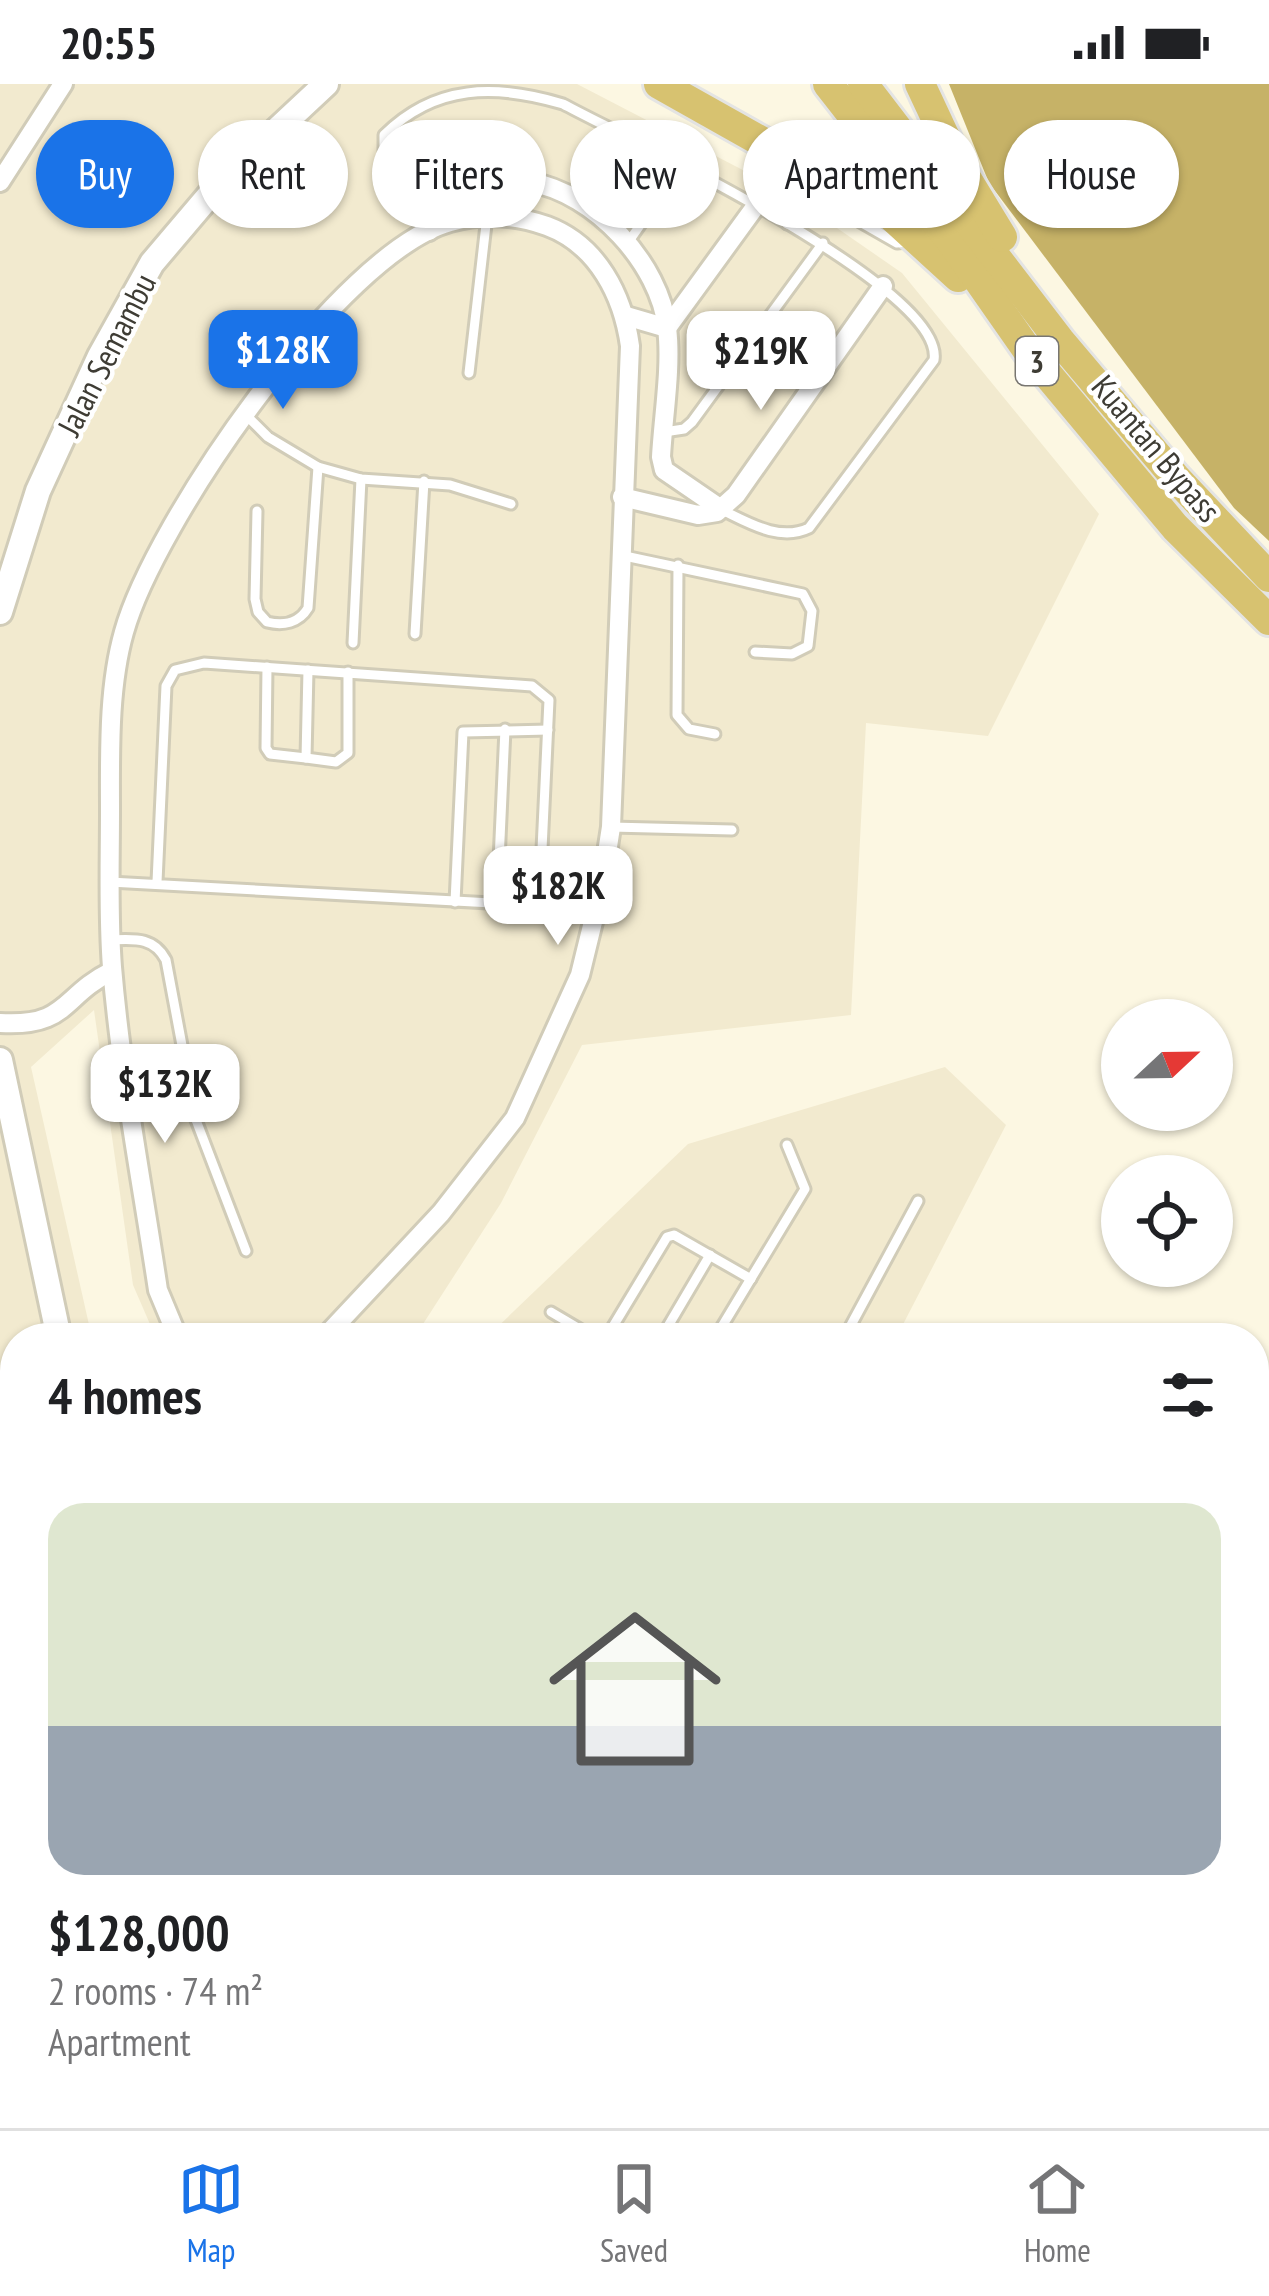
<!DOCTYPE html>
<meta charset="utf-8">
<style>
:root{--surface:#fff;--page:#f2f2f2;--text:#202124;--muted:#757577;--line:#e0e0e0;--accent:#1a73e8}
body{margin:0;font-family:"PT Sans Narrow",sans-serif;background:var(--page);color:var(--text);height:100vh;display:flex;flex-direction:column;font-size:45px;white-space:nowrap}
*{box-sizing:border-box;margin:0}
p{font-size:39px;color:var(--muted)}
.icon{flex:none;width:66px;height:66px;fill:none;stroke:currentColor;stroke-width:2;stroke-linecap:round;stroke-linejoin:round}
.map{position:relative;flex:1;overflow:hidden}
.drawer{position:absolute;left:0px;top:1239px;width:1269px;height:807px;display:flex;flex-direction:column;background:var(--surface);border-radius:48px 48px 0 0;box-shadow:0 3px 9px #0004}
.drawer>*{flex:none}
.guide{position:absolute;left:36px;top:36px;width:1197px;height:108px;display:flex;gap:24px}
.needle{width:78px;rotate:68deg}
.fabs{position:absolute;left:1101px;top:915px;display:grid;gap:24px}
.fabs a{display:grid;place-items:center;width:132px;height:132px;border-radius:50%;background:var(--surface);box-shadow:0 3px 9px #0004;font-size:60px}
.price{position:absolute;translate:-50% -102px;padding:0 27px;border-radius:24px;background:#fff;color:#222;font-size:39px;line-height:78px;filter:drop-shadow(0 3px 6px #0008)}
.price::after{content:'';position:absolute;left:50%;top:72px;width:36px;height:27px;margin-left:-18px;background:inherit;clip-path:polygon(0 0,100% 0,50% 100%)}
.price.active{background:var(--accent);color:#fff}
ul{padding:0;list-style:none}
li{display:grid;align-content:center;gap:24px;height:636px;padding:0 48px}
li+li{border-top:3px solid var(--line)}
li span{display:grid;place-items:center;height:372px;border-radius:36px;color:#555}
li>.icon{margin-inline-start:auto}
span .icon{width:216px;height:216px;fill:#fffc;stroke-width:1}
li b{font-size:51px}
h2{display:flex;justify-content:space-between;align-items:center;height:144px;padding:0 48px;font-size:51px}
.chip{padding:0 42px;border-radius:54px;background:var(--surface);box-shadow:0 3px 9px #0004;font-size:42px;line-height:108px}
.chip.active{background:var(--accent);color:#fff}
.status{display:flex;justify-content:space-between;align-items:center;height:84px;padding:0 60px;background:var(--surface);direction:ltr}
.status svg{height:33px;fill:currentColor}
.tabs{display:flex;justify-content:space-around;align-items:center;height:168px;border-top:3px solid var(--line);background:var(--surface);font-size:33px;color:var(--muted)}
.tabs a{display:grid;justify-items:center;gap:6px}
.tabs .active{color:var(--accent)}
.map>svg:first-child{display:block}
.built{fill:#f2eacf}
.forest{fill:#c6b267}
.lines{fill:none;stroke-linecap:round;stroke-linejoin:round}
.service-casing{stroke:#d1ccb8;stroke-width:15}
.minor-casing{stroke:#d1ccb8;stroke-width:24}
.tertiary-casing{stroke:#d1ccb8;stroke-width:27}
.secondary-casing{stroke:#d1ccb8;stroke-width:30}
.trunk-casing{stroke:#e4e4e3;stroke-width:36}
.service{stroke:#fff;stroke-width:9}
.minor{stroke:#fff;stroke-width:18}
.tertiary{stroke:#fff;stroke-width:21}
.secondary{stroke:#fff;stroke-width:24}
.trunk{stroke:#d7c270;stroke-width:30}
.labels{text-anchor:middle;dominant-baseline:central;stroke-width:9;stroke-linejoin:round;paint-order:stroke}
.shield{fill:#fff;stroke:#787671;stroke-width:3}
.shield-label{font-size:30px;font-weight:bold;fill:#3e3c34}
.street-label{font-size:33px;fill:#3e3c34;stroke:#fff}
</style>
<div class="status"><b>20:55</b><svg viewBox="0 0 49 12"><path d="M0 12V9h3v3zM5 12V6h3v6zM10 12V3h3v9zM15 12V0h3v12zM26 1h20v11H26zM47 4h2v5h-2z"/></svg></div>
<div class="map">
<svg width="1269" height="2044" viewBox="0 0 1269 2044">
<rect width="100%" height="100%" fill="#fcf7e2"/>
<g class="built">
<path d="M0 0H577L785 108 902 189 1099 430 988 652 866 639 851 931 582 961 501 1119 414 1254H156L133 1201 94 926 31 983 92 1254H15V2031H298L289 2044H0Z"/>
<path d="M945 983 1006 1041 896 1254H486L688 1060Z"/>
</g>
<g class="forest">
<path d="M949 0H1269V457L1234 424 989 99Z"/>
<path d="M1269 1606V2044H892L924 2031H1254V1631Z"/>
</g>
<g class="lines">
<defs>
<g id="service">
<path d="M414 120 384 67V51C435 0 496 0 563 20 626 54 946 203 934 276L809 444C780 458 749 439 722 426"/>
<path d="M787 140 807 121 827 119 897 159 907 158"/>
<path d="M629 157 681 83"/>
<path d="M469 289 487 132"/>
<path d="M246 331 268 353 318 383 361 395 450 401 511 420"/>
<path d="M664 348 684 345 692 338 823 159"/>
<path d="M257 427 255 515 258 528 267 538C283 542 299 539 308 524L318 383"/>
<path d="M620 471 803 510 812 527 808 562 792 570 755 568"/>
<path d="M678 481 677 631 689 645 715 650"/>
<path d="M415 550 424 397"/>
<path d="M353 559 361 395"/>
<path d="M267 583 266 664 270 670 306 674 308 586"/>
<path d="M306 674 336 678 348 669V588"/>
<path d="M611 743 732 746"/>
<path d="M110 798 526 821 540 808 549 616 532 602 204 579 175 586 166 602 157 798"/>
<path d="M455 818 463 648 548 646"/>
<path d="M497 821 505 645"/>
<path d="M112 856C135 855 154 853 166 876L196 1036 246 1167"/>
<path d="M551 1228 595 1254"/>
<path d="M606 1254 667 1153 674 1151 751 1195"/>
<path d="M661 1254 710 1171"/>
<path d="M715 1254 805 1105 787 1061"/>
<path d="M844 1254 918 1117"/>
</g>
<g id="minor">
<path d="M0 98 63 0"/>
<path d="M429 147 414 120C450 107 492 92 530 98 595 109 660 180 667 244 672 282 663 334 661 373L664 386 721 425"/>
<path d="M626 232 667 244 755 123"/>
<path d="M622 413 698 431 717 428 736 411 883 202"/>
<path d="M0 939C69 943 61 912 112 887"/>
<path d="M178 1254 158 1206C142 1099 121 990 112 883 108 832 110 780 110 728 110 670 108 604 124 548 154 440 339 169 450 138 482 129 516 131 547 142 598 161 623 212 630 262L611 743 602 801 580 891 515 1034 441 1129 324 1254"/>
<path d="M0 1583 15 1698"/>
<path d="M0 1891 15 1880"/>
<path d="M50 2031 51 2044"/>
</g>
<g id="tertiary">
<path d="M1254 1498 1269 1469"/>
<path d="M501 2044 514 2031"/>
</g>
<g id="secondary">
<path d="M0 528 38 407 100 272 152 179 219 100 326 0"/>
<path d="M0 976 59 1254"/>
<path d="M196 2031 197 2044"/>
</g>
<g id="trunk">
<path d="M659 0 887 128 958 193"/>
<path d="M828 0 954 161 1028 267 1175 443 1269 536"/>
<path d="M863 0 1060 257 1175 393 1269 493"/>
<path d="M920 0 957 79 1002 153"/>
</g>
</defs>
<use href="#service" class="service-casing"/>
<use href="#minor" class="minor-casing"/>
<use href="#tertiary" class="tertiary-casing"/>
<use href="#secondary" class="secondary-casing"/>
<use href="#trunk" class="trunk-casing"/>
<use href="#service" class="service"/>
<use href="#minor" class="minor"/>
<use href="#tertiary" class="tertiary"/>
<use href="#secondary" class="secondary"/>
<use href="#trunk" class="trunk"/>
</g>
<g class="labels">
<rect class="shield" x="1016" y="253" width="42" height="48" rx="9"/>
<g class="shield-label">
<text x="1037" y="277">3</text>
</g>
<g class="street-label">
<text transform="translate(106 270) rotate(-63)">Jalan Semambu</text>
<text transform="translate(1157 364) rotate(50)">Kuantan Bypass</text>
</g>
</g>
</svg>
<div class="fabs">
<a><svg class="needle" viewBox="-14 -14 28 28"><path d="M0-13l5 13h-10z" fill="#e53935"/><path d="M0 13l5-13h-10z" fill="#757577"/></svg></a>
<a><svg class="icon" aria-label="locate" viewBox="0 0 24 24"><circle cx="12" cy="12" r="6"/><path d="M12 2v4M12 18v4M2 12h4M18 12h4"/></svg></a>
</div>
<b class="price active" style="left:283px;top:328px">$128K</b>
<b class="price" style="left:761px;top:329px">$219K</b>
<b class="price" style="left:558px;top:864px">$182K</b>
<b class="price" style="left:165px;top:1062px">$132K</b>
<div class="guide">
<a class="chip active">Buy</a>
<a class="chip">Rent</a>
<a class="chip">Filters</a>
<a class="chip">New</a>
<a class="chip">Apartment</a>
<a class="chip">House</a>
</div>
<section class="drawer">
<h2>4 homes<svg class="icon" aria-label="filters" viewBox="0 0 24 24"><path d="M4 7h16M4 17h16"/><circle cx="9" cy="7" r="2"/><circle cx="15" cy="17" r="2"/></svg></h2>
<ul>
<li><span style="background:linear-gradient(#dfe7d0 60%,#9aa5b1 0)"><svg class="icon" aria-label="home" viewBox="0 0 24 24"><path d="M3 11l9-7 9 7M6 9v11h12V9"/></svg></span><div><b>$128,000</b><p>2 rooms · 74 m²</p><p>Apartment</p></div></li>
</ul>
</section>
</div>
<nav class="tabs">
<a class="active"><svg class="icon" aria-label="map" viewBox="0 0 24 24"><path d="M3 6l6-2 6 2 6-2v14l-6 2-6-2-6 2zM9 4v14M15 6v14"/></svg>Map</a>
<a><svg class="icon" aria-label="saved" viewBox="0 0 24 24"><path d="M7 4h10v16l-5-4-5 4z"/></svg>Saved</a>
<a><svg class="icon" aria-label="home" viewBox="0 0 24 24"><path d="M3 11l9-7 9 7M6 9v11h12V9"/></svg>Home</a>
</nav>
